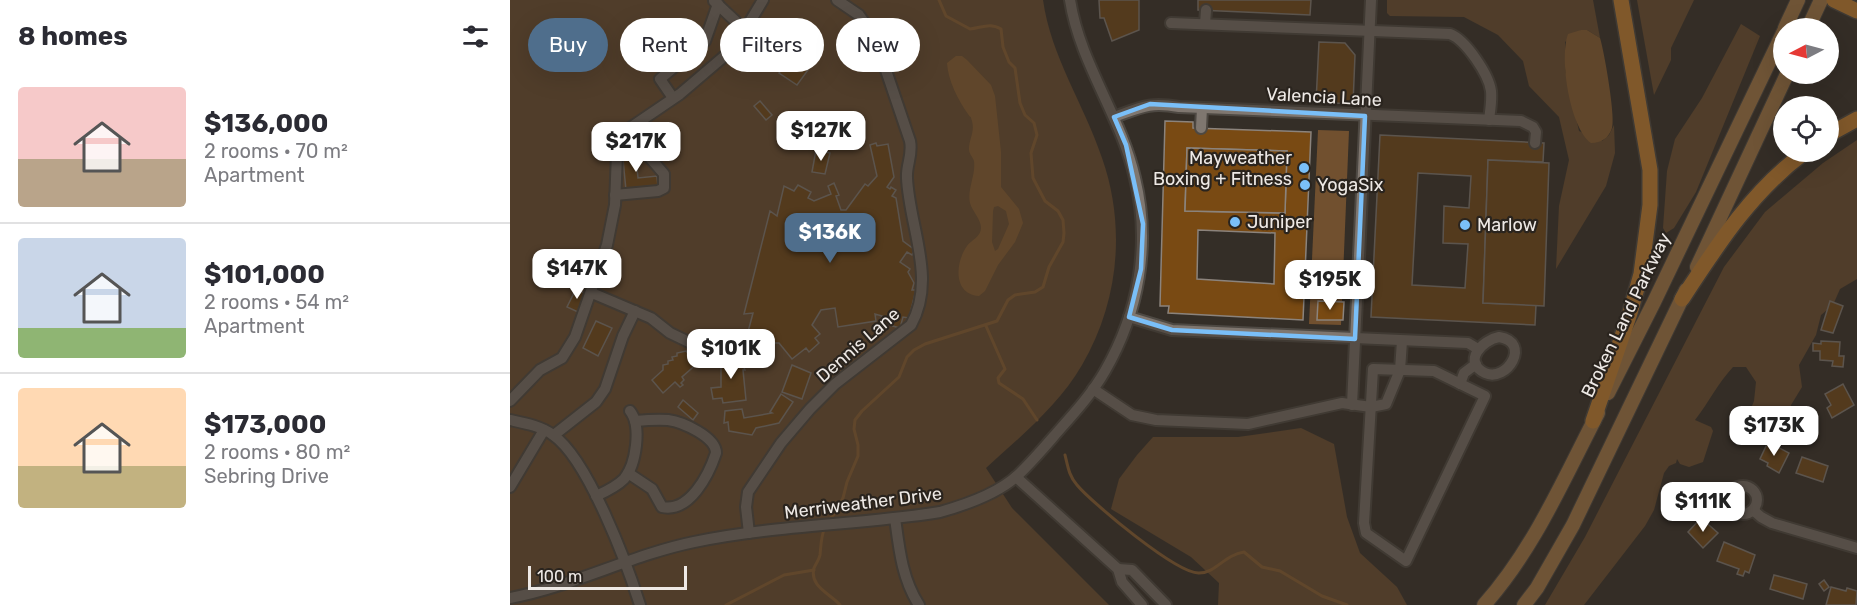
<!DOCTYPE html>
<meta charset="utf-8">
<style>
:root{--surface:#fff;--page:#f7f7f7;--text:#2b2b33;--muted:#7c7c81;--line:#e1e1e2;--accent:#4f6e8c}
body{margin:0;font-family:Rubik,sans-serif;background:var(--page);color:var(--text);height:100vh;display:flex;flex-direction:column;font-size:22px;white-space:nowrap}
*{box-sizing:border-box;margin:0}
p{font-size:20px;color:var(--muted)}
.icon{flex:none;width:33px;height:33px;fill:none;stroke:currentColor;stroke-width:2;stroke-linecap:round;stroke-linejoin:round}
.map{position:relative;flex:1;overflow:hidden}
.panel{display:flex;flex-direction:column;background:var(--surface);width:510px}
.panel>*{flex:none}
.guide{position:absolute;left:18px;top:18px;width:570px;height:54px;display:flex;gap:12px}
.needle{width:39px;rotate:264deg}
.tools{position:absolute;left:1263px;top:18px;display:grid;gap:12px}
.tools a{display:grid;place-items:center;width:66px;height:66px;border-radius:50%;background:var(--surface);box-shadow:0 6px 24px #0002;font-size:30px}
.scale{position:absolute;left:18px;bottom:15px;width:159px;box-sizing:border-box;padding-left:6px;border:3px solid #eee9e5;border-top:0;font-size:16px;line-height:21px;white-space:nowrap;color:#eee9e5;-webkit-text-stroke:4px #2a241e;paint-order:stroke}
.price{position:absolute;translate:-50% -51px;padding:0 14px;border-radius:12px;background:#fff;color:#222;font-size:20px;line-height:39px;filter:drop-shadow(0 2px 3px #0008)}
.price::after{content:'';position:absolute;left:50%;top:36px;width:18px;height:14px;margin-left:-9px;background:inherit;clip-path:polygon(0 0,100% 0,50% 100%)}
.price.current{background:var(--accent);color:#fff}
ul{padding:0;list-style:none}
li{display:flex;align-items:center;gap:18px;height:150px;padding:0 18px}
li+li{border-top:2px solid var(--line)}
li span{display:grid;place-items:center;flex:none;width:168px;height:120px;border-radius:6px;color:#555}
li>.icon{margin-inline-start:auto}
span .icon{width:72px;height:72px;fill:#fffc;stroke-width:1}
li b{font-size:26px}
h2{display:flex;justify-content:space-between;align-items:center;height:72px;padding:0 18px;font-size:26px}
.tag{padding:0 21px;border-radius:27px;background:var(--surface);box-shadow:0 6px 24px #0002;font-size:21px;line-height:54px}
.tag.current{background:var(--accent);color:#fff}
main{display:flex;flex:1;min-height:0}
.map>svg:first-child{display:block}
.green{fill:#71502f}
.water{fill:#956531;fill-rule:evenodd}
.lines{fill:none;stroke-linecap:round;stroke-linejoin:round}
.stream{stroke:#956531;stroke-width:3}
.building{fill:#794a13;stroke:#8b837c;stroke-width:1.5;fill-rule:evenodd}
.minor-casing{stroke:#4e4943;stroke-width:14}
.major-casing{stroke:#4e4943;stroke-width:16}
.highway-casing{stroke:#4e4943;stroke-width:18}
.minor{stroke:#7f7770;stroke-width:10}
.major{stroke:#b7844a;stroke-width:14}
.highway{stroke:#dc8d30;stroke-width:15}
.marked{fill:none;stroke:#7abff8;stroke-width:4.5;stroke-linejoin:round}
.poi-dot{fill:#7abff8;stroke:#2a241e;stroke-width:2}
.labels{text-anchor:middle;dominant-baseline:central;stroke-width:4.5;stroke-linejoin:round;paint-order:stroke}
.street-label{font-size:18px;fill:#eee9e5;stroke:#2a241e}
.poi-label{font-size:18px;fill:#eee9e5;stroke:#2a241e;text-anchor:start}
</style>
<main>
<section class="panel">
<h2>8 homes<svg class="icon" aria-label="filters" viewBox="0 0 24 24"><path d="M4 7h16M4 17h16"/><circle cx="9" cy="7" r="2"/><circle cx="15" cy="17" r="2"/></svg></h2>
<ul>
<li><span style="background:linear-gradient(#f6c9c9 60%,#b9a48a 0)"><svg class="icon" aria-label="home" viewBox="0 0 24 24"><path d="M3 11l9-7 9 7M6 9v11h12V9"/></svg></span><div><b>$136,000</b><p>2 rooms · 70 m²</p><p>Apartment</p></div></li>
<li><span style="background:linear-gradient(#c9d6e8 75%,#8fb573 0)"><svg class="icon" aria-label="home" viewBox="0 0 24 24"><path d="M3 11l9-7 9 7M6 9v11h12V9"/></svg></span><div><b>$101,000</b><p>2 rooms · 54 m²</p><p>Apartment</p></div></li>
<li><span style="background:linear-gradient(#ffd9b3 65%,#c2b280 0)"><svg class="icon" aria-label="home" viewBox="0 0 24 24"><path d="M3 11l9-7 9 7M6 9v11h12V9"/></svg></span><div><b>$173,000</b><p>2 rooms · 80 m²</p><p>Sebring Drive</p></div></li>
</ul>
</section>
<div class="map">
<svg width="1347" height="605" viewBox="0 0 1347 605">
<rect width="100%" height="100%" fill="#342e27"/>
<g class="green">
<path d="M0 0H533C541 57 574 104 592 158 616 226 609 302 572 365 549 405 510 437 476 468L502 508 599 605H0Z"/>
<path d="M877 0H1083L1090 38 1077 30H1071L1055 42V70L1069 131 1092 141 1099 135 1104 125 1105 153 1096 186 1046 269 1049 206 1059 160 1049 117 1019 86 1013 61 988 35 954 17 880 16 877 13Z"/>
<path d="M1127 0H1184L1161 48V60L1144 95Z"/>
<path d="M1231 24 1250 36 1186 192 1164 228 1156 233 1153 228 1157 171 1165 139 1192 98Z"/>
<path d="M808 130 839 131 831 325 799 324Z"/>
<path d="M1347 140V279L1330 289 1323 305 1311 315 1306 335 1289 365 1292 387 1281 405 1278 429 1262 442 1249 445 1236 436 1234 426 1244 401 1246 382 1236 367H1223C1208 383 1199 402 1185 420L1201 427 1203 431 1193 462 1179 467 1170 464 1167 459 1166 463 1159 466 1154 473 1144 510 1135 526 1074 605H1035L1075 537 1214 267 1255 212 1313 163Z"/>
<path d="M791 428 824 444 837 517 850 553 887 587 897 605H708L709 583 681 557 601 509 609 479 627 455 643 437H728Z"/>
</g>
<g class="water">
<path d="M1071 30H1077L1090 38C1094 50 1106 118 1102 128 1099 138 1091 143 1081 143 1060 128 1049 58 1058 34Z"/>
<path d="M446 56H452L457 60 481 85 485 96 491 152V187L509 209 513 223 505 242 488 265 475 291 469 296C443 294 445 263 457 246 461 240 471 237 471 228 471 219 462 211 460 203 457 189 466 175 464 161 463 157 459 154 459 149 459 139 465 132 462 121 460 114 462 120 458 114 448 100 438 80 437 63ZM488 206 496 211 499 224 488 249 485 251 482 242 483 211 484 207Z"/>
</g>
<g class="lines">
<g class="stream">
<path d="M476 326 495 369 488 378 489 383 513 399 527 420"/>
<path d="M555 455C558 467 559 476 567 485 582 503 667 574 689 573 706 573 714 555 734 552L752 567 770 571 812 596 837 605"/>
<path d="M318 521 326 512 333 498 337 482 348 456V445L344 429 345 420 352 411 389 377 397 357 404 350 415 344 487 321 498 300 505 295 525 292 533 287 539 267 553 242 554 233 553 220 548 211 535 201 523 178 521 153 527 135 524 123 515 115 510 103 505 68 499 62 493 47 491 29C480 22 471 28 460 29L436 16 429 0"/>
<path d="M315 527C311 536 311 545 310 555 309 560 306 563 304 568 299 587 321 594 330 605"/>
<path d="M216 605 274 575 304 570"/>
</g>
</g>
<g class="building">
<path d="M589 0H629V30L602 41 594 18H590Z"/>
<path d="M688 0H801L800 15 688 10Z"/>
<path d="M809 42 835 43 845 55 843 104 806 102Z"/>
<path d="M280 57 298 70 287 85 269 73Z"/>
<path d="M250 101 262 115 256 120 244 106Z"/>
<path d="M318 114 333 123 321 145 305 136Z"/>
<path d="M655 121 683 122V128L801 132 793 320 658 313 659 306H650ZM677 148 777 151 775 213 675 211ZM688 230 765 233 764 284 687 279Z"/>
<path d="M870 135 1034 143 1033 162 978 160 973 303 1026 305 1025 325 861 317ZM908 173 961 176 959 208 934 206 933 243 958 244 955 288 902 285Z"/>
<path d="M366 143 367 146 378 144 384 177 377 187 380 189 381 187 386 190 382 196 386 198 393 241 405 250 402 255 397 252 390 262 400 269 398 272 404 283 402 290H406L399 318 393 317 390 328 379 325 380 322 371 320 372 316 365 314 366 321 328 327 325 308 311 310 302 325 310 334 305 338 309 343 299 352 296 348 282 359 269 343H263V351H248V343H235L243 313 234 314 260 211 267 216 274 186 284 191 288 185 301 192 298 198 304 201 321 194 318 186 324 183 329 195 326 196 331 210H336L355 184 358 186 367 176 360 145Z"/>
<path d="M677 148 777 151 775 213 675 211Z"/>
<path d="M125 149 128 178 147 176 148 187 116 190 112 150Z"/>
<path d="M306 150 320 153 315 174 302 172Z"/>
<path d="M978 160 1039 163 1034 306 973 303Z"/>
<path d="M66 289 77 294 68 312 57 307Z"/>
<path d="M808 301 834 302 833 320H807Z"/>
<path d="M1320 301 1333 306 1323 333 1311 330Z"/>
<path d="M86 321 102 328 88 356 73 348Z"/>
<path d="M1311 341 1330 342 1329 356H1334L1333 367 1322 366 1323 361 1310 360V351H1303V343L1311 344Z"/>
<path d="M226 349 235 370H233L236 400 213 403 212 398 203 399 201 388 211 387V362Z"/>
<path d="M176 351 184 360 186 359 189 362 172 377 174 380 171 383 173 385 170 387 165 382 153 393 142 380 153 370V365L158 364V361L163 360 162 357 167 356V353Z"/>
<path d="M282 365 301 373 292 399 272 392Z"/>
<path d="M1333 384 1344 405 1322 418 1317 408 1321 405 1315 394Z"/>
<path d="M271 394 283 402 269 423 246 428 242 435 219 431 218 422 214 423 215 411 232 409 234 418 262 413 260 412Z"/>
<path d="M173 400 188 413 183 420 168 407Z"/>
<path d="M1258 442 1279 453 1269 473 1257 466 1258 463 1250 459Z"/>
<path d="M1292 457 1318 466 1313 482 1286 473Z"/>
<path d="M1191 518 1208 533 1193 548 1178 532Z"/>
<path d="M1214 542 1245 555 1239 573 1235 571 1233 576 1227 574 1229 569 1207 561Z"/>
<path d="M1264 575 1297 584 1293 599 1260 589Z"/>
<path d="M1314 580 1319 587 1314 591 1309 584Z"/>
<path d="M1321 587 1336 591 1337 588 1347 591 1346 605H1316Z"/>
</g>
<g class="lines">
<defs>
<g id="minor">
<path d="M204 1 235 30"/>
<path d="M661 23 940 34C956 40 979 75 981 91 982 101 980 111 979 120"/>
<path d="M695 24 696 10"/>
<path d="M163 98 150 79 195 41 208 4"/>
<path d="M604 117C632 107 639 102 669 107L1011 121 1023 127 1026 132 1025 143"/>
<path d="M691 128 692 108"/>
<path d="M105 195 148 191 154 188V174L135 152 127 124"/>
<path d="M82 293 141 318 160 333 183 344 208 346 234 336"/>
<path d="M619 317 662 330 958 343 968 349"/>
<path d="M989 337C1022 342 997 383 975 373 952 362 972 340 989 337Z"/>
<path d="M863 369 924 371 975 396 896 561 856 533 854 523Z"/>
<path d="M950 384 954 373 966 364"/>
<path d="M583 389 622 415 646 420 738 424 832 403 861 407 876 404 890 370 892 341"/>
<path d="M0 401 30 370 52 358 65 337 97 245 105 205 107 153 113 136 120 128 170 94 224 48 253 0"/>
<path d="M842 405 861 0"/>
<path d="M0 420C14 423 31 426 43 435 78 459 117 564 130 605"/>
<path d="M44 435 86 402 95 389 113 336 125 311"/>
<path d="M118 473 142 489 152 507C180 513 199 474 206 453 206 437 173 422 158 420 147 419 136 420 125 421"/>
<path d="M506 477 608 569 612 582 632 605"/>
<circle cx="1233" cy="500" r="14"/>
<path d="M0 487 34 430"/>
<path d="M86 496C95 492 107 486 114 479 126 465 132 426 120 411"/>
<path d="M1243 510 1251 517 1262 523 1347 548"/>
<path d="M385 518C389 548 392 579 409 605"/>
<path d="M239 533 236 507 238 492 271 443 300 409 325 384 401 325C427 279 399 226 397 178 396 165 403 155 400 141L365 38 349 15 327 0"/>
<path d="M608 569 622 570 656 605"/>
<path d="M0 598C64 586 121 555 184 542 265 525 349 525 430 512 455 505 489 493 508 475 523 461 537 444 551 428 567 410 583 392 595 371 629 312 641 244 625 178 611 116 570 64 560 0"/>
</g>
<g id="major">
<path d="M1275 28 1288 0"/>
<path d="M1298 28 1311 0"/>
<path d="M1187 267 1277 74"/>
<path d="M1098 393 1144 302 1274 31"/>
<path d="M974 605C1024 549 1053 480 1088 413"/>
<path d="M1014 605 1027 588 1063 525 1176 290"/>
</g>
<g id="highway">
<path d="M1324 0 1347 11"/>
<path d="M1318 135 1347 119"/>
<path d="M1172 299C1208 244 1242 191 1295 152"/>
<path d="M1083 421 1120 313 1131 274 1140 205V170L1111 0"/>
</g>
</defs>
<use href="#minor" class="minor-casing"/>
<use href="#major" class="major-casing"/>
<use href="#highway" class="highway-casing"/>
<use href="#minor" class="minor"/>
<use href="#major" class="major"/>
<use href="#highway" class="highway"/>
</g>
<path d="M0 0H1347V605H0ZM640 104 855 116 845 339 662 330 619 317 631 269 633 224 616 145 604 117Z" fill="#342e27" fill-opacity=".55" fill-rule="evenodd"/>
<path class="marked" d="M640 104 855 116 845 339 662 330 619 317 631 269 633 224 616 145 604 117Z"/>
<g class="poi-dot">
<circle cx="794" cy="168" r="6"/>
<circle cx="795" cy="185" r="6"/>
<circle cx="725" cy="222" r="6"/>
<circle cx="955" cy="225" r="6"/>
</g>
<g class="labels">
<g class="street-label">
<text transform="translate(814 97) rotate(3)">Valencia Lane</text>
<text transform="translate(1116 315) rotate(-64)">Broken Land Parkway</text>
<text transform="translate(348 345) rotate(-41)">Dennis Lane</text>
<text transform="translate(353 503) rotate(-7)">Merriweather Drive</text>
</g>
<g class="poi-label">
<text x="782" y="158" text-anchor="end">Mayweather<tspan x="782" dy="21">Boxing + Fitness</tspan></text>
<text x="807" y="185">YogaSix</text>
<text x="737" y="222">Juniper</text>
<text x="967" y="225">Marlow</text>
</g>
</g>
</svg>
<div class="tools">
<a><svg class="needle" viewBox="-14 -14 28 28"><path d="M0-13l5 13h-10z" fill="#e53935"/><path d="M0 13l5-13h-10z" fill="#7c7c81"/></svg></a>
<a><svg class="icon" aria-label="locate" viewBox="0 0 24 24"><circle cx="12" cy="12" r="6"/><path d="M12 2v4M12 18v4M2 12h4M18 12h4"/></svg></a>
</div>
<div class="scale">100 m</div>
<b class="price" style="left:311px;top:162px">$127K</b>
<b class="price" style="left:126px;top:173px">$217K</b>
<b class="price current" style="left:320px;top:264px">$136K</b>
<b class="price" style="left:67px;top:300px">$147K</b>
<b class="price" style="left:820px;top:311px">$195K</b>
<b class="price" style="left:221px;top:380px">$101K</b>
<b class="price" style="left:1264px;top:457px">$173K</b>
<b class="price" style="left:1193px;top:533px">$111K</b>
<div class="guide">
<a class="tag current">Buy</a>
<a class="tag">Rent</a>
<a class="tag">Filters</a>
<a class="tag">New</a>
</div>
</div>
</main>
